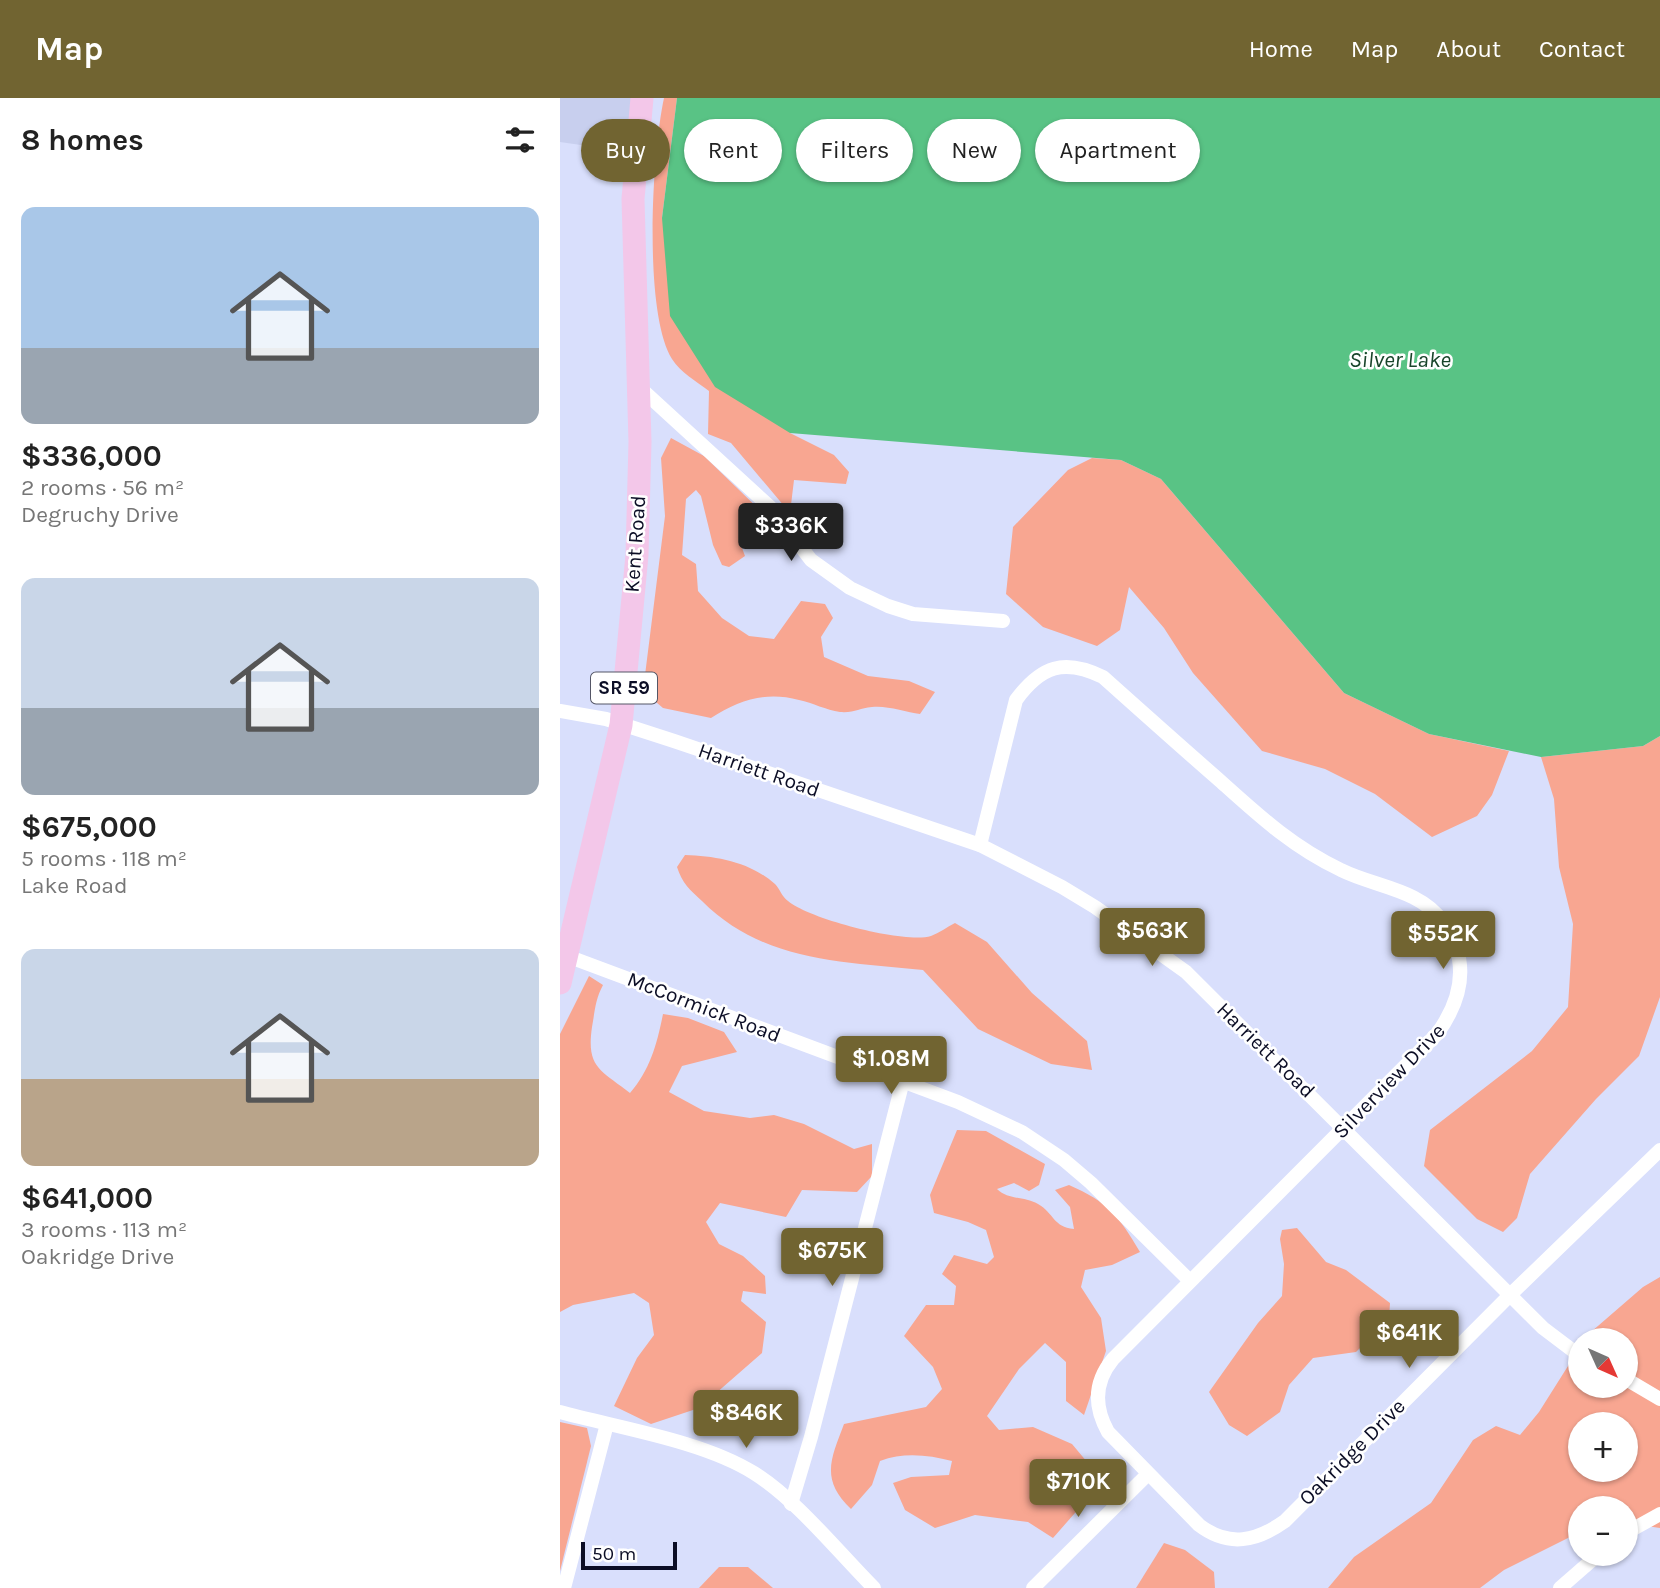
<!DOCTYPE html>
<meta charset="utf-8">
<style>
:root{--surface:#fff;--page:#f6f6f6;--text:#222;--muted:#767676;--accent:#716431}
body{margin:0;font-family:Karla,sans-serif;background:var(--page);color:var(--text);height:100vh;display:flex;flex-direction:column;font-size:26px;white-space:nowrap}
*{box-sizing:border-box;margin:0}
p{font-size:23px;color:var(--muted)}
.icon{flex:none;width:38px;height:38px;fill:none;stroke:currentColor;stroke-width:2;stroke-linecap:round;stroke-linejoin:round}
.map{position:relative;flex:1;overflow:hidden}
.side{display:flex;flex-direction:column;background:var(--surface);width:560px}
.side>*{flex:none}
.banner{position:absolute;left:21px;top:21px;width:665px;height:63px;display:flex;gap:14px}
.needle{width:46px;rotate:135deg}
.buttons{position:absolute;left:1008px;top:1230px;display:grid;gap:14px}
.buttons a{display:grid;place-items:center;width:70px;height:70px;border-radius:50%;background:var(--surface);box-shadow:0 2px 5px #0004;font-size:35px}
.scale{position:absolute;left:21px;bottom:18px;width:96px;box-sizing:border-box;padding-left:7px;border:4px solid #0b0d25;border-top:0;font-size:19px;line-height:24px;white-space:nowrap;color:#0b0d25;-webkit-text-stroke:5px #fff;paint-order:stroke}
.price{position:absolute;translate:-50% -60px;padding:0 16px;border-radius:7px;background:var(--accent);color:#fff;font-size:23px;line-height:46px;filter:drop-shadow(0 2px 4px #0008)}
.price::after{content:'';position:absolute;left:50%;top:42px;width:21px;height:16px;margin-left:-10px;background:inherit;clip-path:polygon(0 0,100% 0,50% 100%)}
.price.on{background:#222;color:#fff}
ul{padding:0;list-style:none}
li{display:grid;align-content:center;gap:14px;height:371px;padding:0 21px}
li span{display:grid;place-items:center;height:217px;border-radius:14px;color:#555}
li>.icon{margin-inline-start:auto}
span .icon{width:126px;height:126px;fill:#fffc;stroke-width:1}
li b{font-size:30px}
h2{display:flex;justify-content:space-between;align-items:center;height:84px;padding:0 21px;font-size:30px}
.tag{padding:0 24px;border-radius:32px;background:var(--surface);box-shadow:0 2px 5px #0004;font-size:24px;line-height:63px}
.tag.on{background:var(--accent);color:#fff}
header{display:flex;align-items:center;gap:42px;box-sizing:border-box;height:98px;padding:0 35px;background:var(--accent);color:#fff}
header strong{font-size:33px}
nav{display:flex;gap:38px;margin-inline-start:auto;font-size:24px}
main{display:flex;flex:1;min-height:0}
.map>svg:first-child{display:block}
.built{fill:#c8cfee}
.green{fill:#f8a691;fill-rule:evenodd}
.water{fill:#59c385}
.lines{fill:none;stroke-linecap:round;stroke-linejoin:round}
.minor{stroke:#fff;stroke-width:14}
.primary{stroke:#f3c7e9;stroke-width:23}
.labels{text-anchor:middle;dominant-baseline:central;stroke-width:5;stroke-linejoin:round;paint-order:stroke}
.shield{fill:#fff;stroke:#545666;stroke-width:2}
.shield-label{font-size:19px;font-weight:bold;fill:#0b0d25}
.street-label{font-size:21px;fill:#0b0d25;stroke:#fff}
.water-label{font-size:23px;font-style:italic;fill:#19452b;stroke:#fff}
</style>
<header>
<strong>Map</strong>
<nav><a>Home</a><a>Map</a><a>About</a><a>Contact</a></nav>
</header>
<main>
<section class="side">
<h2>8 homes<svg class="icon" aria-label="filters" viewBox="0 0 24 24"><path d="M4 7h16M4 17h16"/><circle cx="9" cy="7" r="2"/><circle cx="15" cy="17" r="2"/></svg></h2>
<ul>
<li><span style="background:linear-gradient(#a9c7e8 65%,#9aa5b1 0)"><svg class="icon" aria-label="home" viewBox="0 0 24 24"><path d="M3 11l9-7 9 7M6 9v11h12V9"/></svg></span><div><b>$336,000</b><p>2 rooms · 56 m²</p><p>Degruchy Drive</p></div></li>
<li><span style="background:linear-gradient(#c9d6e8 60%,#9aa5b1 0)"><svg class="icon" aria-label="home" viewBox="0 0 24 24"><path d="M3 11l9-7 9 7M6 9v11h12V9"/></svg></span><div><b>$675,000</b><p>5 rooms · 118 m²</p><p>Lake Road</p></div></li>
<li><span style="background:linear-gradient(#c9d6e8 60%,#b9a48a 0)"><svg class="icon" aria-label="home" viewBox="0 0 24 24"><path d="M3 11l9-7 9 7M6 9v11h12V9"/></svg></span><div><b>$641,000</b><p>3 rooms · 113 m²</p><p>Oakridge Drive</p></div></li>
</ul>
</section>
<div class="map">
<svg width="1100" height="1490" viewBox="0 0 1100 1490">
<rect width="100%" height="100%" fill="#d9dffc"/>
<path class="built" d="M0 0H82L76 55 0 44Z"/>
<g class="green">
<path d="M104 0H117L102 120 230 335 274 357 289 374 286 386 234 382 230 415 171 345 148 336 149 293C137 284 120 274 112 261 83 214 92 55 104 0Z"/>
<path d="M111 340 144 358 207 419 201 426 185 424 179 442 185 458 169 469 162 467 153 447 141 398 136 392 126 401 122 457 136 466 138 493 162 520 189 538 214 541 241 503 265 506 273 520 261 539 264 559 308 578 349 583 375 594 360 616C346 614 326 607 312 609 299 610 295 615 280 614 266 612 253 605 239 602 206 593 179 602 151 620L103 610 83 593 105 418 101 360Z"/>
<path d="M532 360 561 362 601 381 784 595 869 636 949 653 932 697 917 718 872 739 815 696 765 671 702 653 633 575 604 530 569 489 560 532 537 548 483 529 446 496 453 429 508 372Z"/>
<path d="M1100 638V899L1079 958 1036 1001 970 1076 957 1120 943 1134 917 1121 864 1068 870 1032 972 953 1008 909 1013 826 999 769 994 701 981 659 1083 648Z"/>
<path d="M125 757C157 758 190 764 215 786 220 791 222 799 228 803 249 821 345 846 371 838 379 835 387 829 395 825L427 844 472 895 527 943 532 972 491 966 418 931 363 872C282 864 203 864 142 803 130 792 122 785 117 769Z"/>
<path d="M29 878 43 887C35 902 35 913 32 929 26 970 41 972 70 995 90 972 97 946 103 916L128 920 164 934 177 954 122 968 109 994 144 1013 190 1020 214 1017 244 1026 294 1051 312 1046V1078L297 1094 242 1092 226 1119 160 1105 146 1124 159 1146 183 1158 205 1178 206 1196 183 1193 181 1203 206 1224 202 1255 139 1310 91 1326 54 1308 77 1260 94 1237 89 1205 74 1195 13 1207 0 1214V936Z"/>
<path d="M397 1032 426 1033 485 1066 479 1087 469 1093 454 1085 437 1091C448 1102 464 1098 478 1106 494 1115 493 1129 514 1131L510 1109 495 1092 509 1087C548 1104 559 1118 580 1154L552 1167 525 1172 521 1189 541 1220 546 1253 524 1317 506 1303V1264L485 1245 459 1271 427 1318 439 1332 473 1329 512 1346 543 1383 493 1440 468 1424 415 1417 375 1430 345 1412 333 1385 351 1379 389 1377 392 1363C368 1357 344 1354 320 1363L312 1387 291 1411C260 1381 271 1361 284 1326L366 1309 382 1291 373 1269 344 1238 366 1207H394L396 1188 382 1176 394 1157 427 1166 434 1159 426 1132 408 1124 374 1115 370 1097Z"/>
<path d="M737 1130 766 1164 786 1172 830 1205 829 1221 796 1254 753 1260 729 1287 720 1314 687 1338 669 1327 649 1294 698 1225 722 1198 724 1166 720 1141 722 1132Z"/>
<path d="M1100 1179V1430L1066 1425V1410H1020V1434L944 1472 920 1490H768L794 1459 871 1405 913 1342 936 1328 960 1337 979 1314 1020 1249V1288H1066V1242H1025L1031 1234 1083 1189ZM1020 1326H1066V1372H1020Z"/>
<path d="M0 1324 27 1330 31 1348 0 1473Z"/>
<path d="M604 1445 625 1452 654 1474 655 1490H576Z"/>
<path d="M159 1469H188L213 1490H139Z"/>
</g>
<path class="water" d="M117 0H1100V638L1083 648 981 659 869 636 784 595 601 381 561 362 230 335 155 289 110 218 102 120Z"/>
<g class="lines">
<g class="minor">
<path d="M79 289 210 409 251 462 290 490 328 508 353 516 443 523"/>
<path d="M0 613 46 621 114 643 420 747 502 789 535 809 626 874 983 1230 1020 1258"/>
<path d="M420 747 456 602C481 568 504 560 543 579 581 613 619 647 658 681 697 716 732 749 781 772 815 789 860 791 883 824 910 862 903 900 877 936L553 1261C534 1284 534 1309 548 1334L639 1427C669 1450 697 1443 725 1423L951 1196 1100 1052"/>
<path d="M7 858 398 1004 462 1034 504 1062 531 1085 630 1183"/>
<path d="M1066 1281 1100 1301"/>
<path d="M0 1314C59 1330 143 1343 194 1375 237 1402 278 1454 314 1490"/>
<path d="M231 1406 251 1339 343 983"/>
<path d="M1066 1435 1100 1416"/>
<path d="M4 1490 47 1326"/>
<path d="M473 1490 588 1376"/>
<path d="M1000 1490 1039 1456"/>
</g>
<path class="primary" d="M0 885 61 627 77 457 80 344 73 101 82 0"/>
</g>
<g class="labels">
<rect class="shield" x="31" y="574.5" width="66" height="31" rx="5"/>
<g class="shield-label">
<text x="64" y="590">SR 59</text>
</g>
<g class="street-label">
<text transform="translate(75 446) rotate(-86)">Kent Road</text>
<text transform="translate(199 672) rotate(19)">Harriett Road</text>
<text transform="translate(144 909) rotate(21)">McCormick Road</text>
<text transform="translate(706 952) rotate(44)">Harriett Road</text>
<text transform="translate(829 983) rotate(-46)">Silverview Drive</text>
<text transform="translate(792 1354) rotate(-45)">Oakridge Drive</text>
</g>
<g class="water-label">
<text x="840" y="261">Silver Lake</text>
</g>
</g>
</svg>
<div class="buttons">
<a><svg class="needle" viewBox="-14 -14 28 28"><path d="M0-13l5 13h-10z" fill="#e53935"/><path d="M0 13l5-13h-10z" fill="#767676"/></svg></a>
<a>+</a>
<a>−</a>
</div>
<div class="scale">50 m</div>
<b class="price on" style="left:231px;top:465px">$336K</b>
<b class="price" style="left:592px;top:870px">$563K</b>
<b class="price" style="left:883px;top:873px">$552K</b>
<b class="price" style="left:331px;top:998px">$1.08M</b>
<b class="price" style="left:272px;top:1190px">$675K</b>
<b class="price" style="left:849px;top:1272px">$641K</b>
<b class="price" style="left:186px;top:1352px">$846K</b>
<b class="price" style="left:518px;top:1421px">$710K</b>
<div class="banner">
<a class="tag on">Buy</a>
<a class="tag">Rent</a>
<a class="tag">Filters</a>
<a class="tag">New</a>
<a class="tag">Apartment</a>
</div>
</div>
</main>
